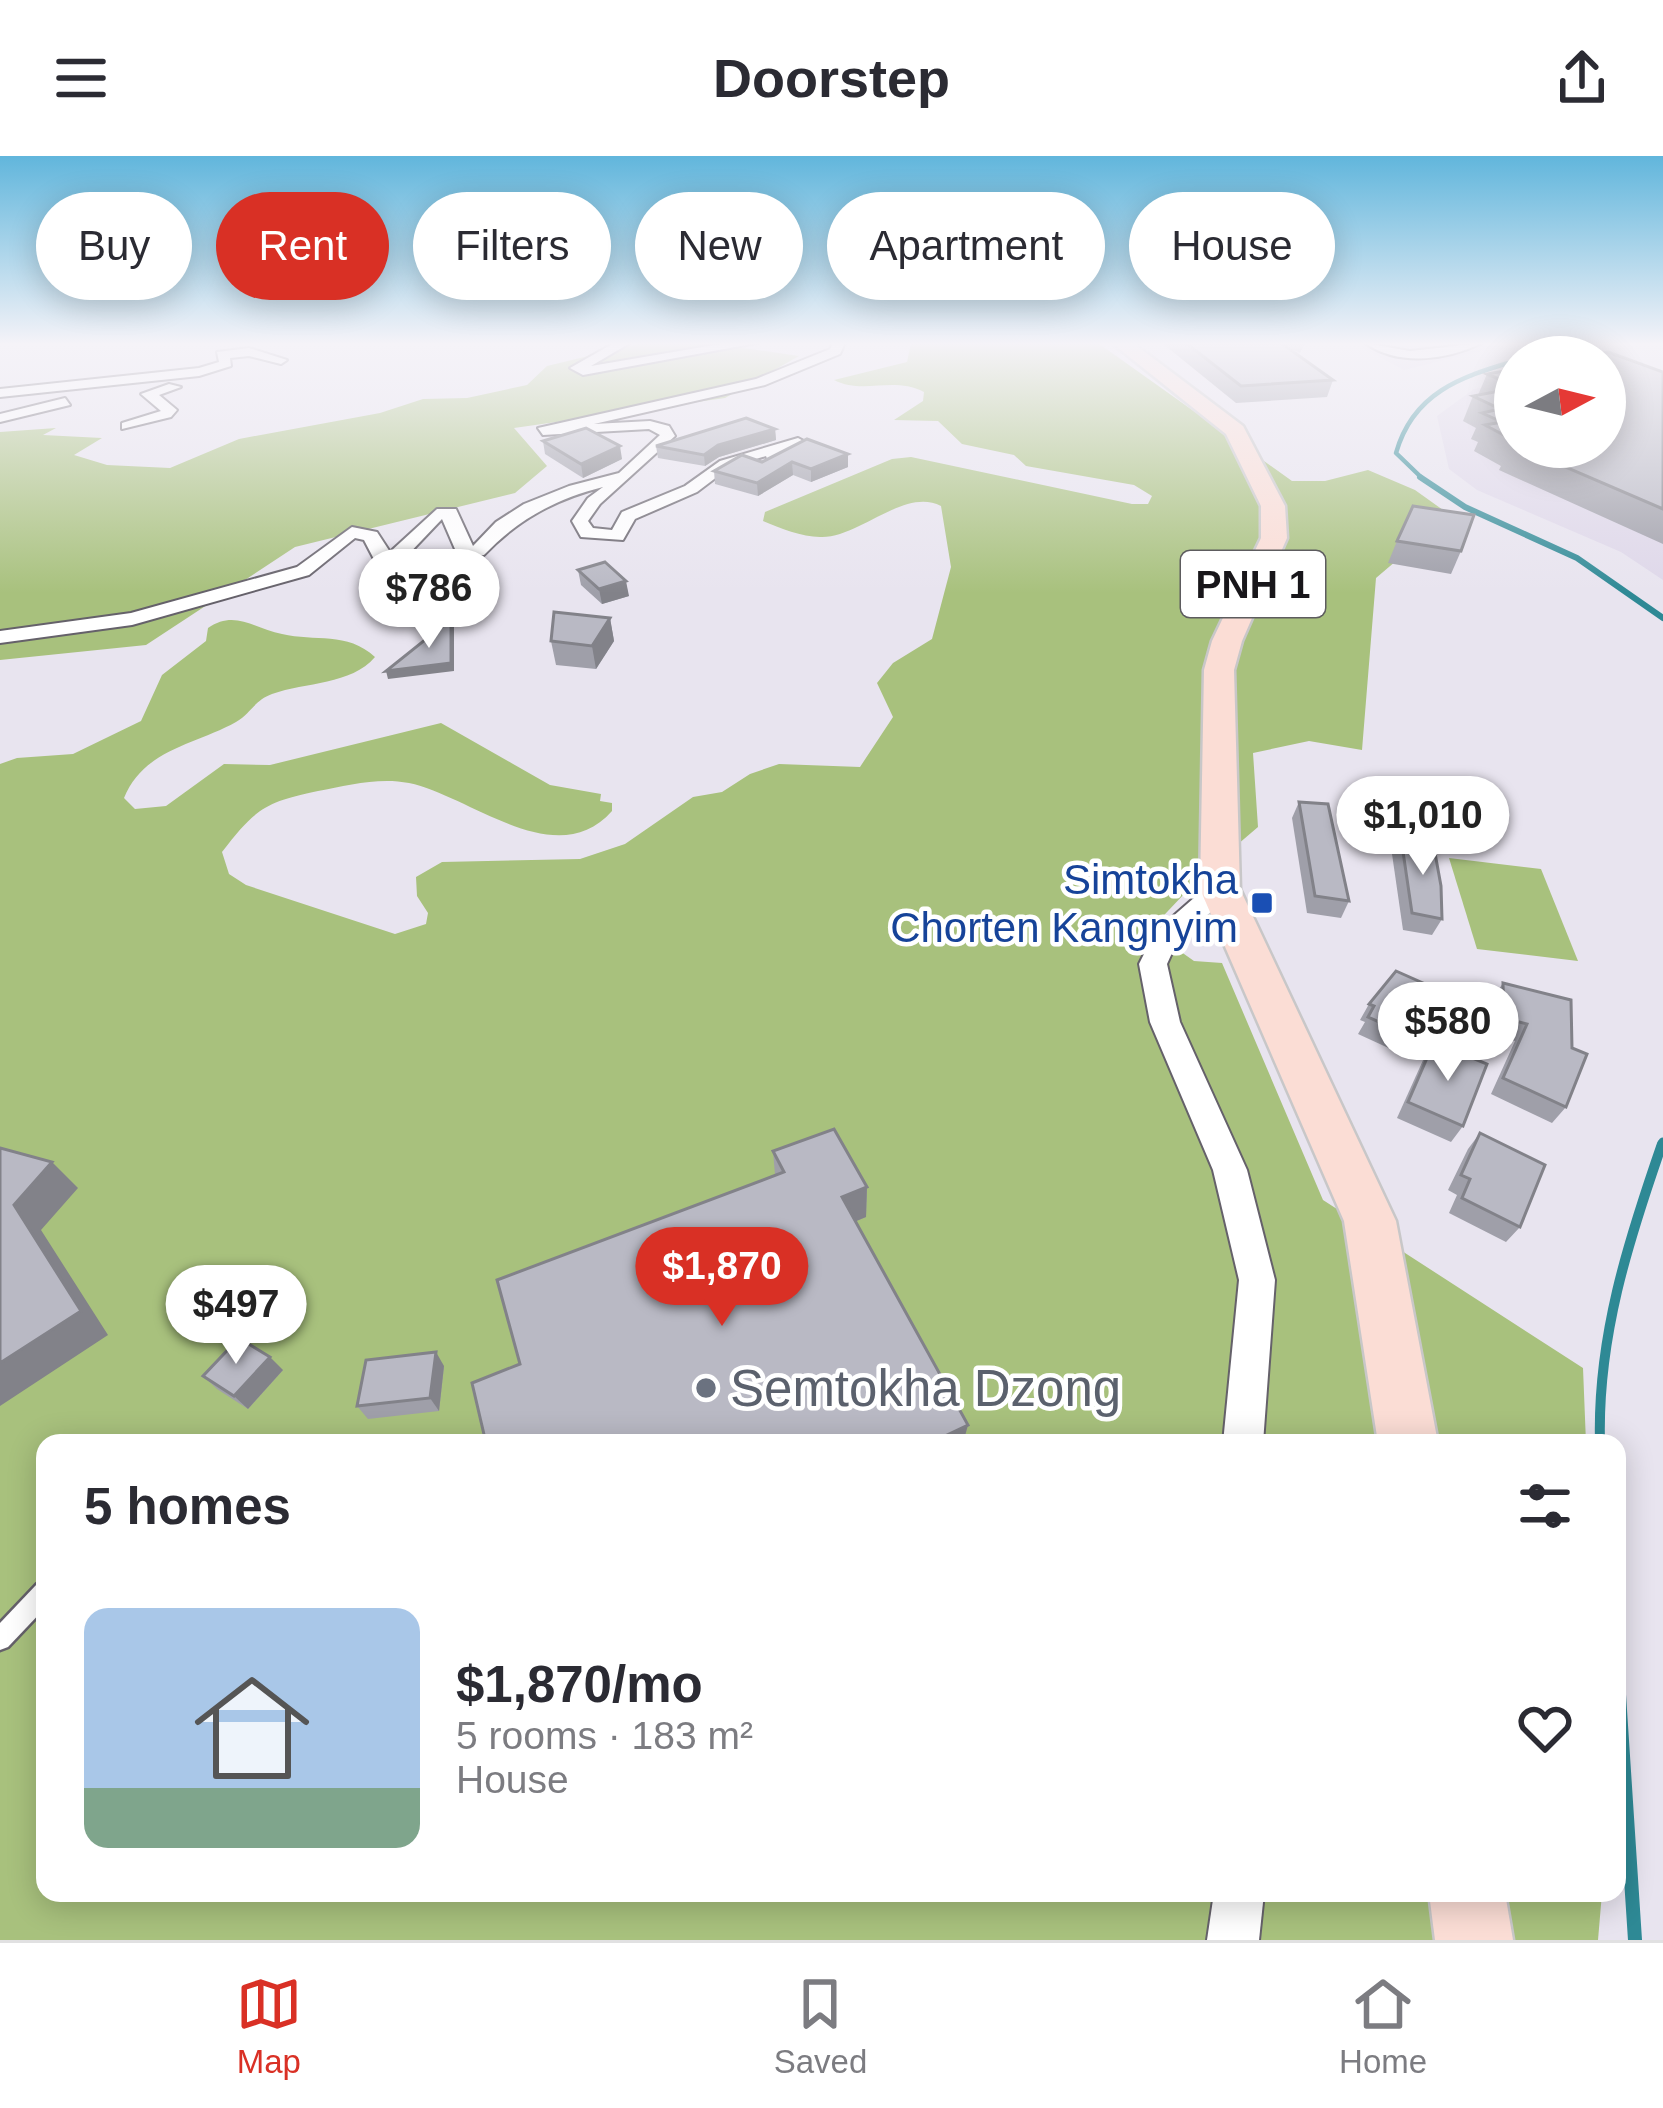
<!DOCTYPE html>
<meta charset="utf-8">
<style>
:root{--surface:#fff;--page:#f2f2f3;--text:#2b2b33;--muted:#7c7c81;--line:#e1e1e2;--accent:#d93025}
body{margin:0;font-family:Helvetica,sans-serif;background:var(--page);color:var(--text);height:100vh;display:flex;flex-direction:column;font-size:45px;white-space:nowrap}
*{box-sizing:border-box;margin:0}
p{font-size:39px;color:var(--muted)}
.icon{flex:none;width:66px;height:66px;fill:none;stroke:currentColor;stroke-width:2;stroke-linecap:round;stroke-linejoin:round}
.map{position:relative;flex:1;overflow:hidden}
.panel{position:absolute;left:36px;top:1278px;width:1590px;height:468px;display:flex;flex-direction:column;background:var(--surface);border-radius:24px;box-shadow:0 6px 30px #0003}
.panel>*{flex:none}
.guide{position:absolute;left:36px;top:36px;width:1593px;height:108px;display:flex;gap:24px}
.needle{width:78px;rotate:83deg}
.tools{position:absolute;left:1494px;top:180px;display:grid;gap:24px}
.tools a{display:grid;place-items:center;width:132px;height:132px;border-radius:50%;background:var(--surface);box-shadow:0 6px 30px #0003;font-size:60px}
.price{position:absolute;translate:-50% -102px;padding:0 27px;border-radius:42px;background:#fff;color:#222;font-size:39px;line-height:78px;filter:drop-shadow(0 3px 6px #0008)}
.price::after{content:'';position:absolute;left:50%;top:72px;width:36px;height:27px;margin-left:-18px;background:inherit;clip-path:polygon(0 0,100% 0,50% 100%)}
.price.current{background:var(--accent);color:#fff}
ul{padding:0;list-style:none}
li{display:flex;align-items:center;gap:36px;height:300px;padding:0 48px}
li+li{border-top:3px solid var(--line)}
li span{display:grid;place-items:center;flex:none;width:336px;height:240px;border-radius:24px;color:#555}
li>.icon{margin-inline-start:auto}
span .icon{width:144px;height:144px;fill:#fffc;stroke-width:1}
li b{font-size:51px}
h2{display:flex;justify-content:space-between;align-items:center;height:144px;padding:0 48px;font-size:51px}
.chip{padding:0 42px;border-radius:54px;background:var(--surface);box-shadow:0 6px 30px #0003;font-size:42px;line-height:108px}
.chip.current{background:var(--accent);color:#fff}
header{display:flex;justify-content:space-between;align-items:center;height:156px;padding:0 48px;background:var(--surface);font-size:54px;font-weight:600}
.menu{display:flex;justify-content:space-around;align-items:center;height:168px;border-top:3px solid var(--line);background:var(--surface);font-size:33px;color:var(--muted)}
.menu a{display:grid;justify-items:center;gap:6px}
.menu .current{color:var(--accent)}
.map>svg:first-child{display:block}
.built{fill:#ded7e9}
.green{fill:#a8c17d}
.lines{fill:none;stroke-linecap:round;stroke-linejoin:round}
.stream-far4{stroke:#2e8995;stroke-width:4.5}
.stream-far3{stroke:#2e8995;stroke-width:6}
.stream-far2{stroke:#2e8995;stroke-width:9}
.stream-far1{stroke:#2e8995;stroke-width:10}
.stream{stroke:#2e8995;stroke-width:14}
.service-casing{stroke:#65616a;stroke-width:5}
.minor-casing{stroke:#65616a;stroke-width:4}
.primary-casing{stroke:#c8c7c8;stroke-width:5}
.service{fill:#fff;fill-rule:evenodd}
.minor{fill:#fff;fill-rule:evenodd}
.primary{fill:#fbddd5;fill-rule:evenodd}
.wall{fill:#9f9fa9}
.shaded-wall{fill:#828289}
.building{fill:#b9b9c4;stroke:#828289;stroke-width:3}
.transit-dot{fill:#1a4fb4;stroke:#fff;stroke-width:4.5}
.worship-dot{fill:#6b7280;stroke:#fff;stroke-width:4.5}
.labels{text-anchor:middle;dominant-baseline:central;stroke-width:9;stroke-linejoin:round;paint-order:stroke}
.shield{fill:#fff;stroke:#5d5c5f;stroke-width:3}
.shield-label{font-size:39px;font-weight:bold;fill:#18161a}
.transit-label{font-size:42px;fill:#164399;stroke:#fff;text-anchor:end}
.near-worship-label{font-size:51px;fill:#5b616d;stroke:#fff;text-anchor:start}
</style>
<header><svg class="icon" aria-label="menu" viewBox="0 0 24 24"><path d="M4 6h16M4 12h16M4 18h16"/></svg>Doorstep<svg class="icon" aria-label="share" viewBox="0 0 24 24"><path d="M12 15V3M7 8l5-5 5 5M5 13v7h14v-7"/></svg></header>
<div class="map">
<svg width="1663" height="1784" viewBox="0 0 1663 1784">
<rect width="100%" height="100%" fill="#e8e4ef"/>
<g class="built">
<path d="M1354 187H1512L1404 214Z"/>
<path d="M1515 226V291H1605L1663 247V424L1621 396 1477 334 1449 313 1437 260 1474 233Z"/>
</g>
<g class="green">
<path d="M642 187H710L799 200 725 242 514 272 547 310 515 337 295 391 146 489 0 504V276L56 272 43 279 102 282 74 299 107 309 170 312 239 283 380 257 423 243 467 242 527 229 547 210Z"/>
<path d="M911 187H1098L1292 325H1325L1368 314 1415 334 1450 359 1376 422 1362 594 1309 585 1253 597 1258 671 1203 718 1150 774 1194 805 1222 807 1323 1044 1583 1212 1586 1287H45V1737H1602L1598 1784H0V608L17 602 73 598 141 565 162 519 206 485 208 472C235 453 255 473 282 478 315 486 347 475 375 501 351 529 306 526 272 538 255 544 251 557 236 566 195 589 144 593 124 642L135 653 166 650 224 608 270 609 441 567 550 629 601 638 600 645 612 647V655C556 718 471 640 409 627 380 621 347 629 318 635 265 646 255 653 222 696L229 718 246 729 395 778 426 768 428 757 417 740 416 721 442 706 580 703 625 688 693 641 722 636 750 618 779 608 860 611 893 561 877 527 893 507 932 483 951 411 941 350C904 331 858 383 820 381 802 381 780 372 763 365L765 356 892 303 911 301 1132 348H1148L1152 340 1134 329 1026 310 1014 299 962 288 938 265 894 264 923 245 924 236C893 220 863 239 834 224L907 206Z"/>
<path d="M1449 702 1541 713 1578 805 1477 793Z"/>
</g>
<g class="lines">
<g class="stream-far4">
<path d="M1529 201 1576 187"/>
<path d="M1424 324 1396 297C1413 237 1460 221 1515 205"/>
</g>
<path class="stream-far3" d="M1420 321 1465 351 1577 402 1663 462"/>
<path class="stream-far2" d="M1661 991 1663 986"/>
<path class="stream-far1" d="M1600 1287C1597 1182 1628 1086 1662 988"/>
<path class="stream" d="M1617 1508 1635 1784"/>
<defs>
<path id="service" d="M45 1425V1452L8 1491 0 1494V1467L37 1428Z"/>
<g id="minor">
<path d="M614 187H630L591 210 726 187H757L583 219 570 212Z"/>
<path d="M833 187H845L840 198 765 229 594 268 650 265 669 270 675 280 600 348 588 365 593 372 612 374 622 356 685 330 720 305 798 282 811 289 778 305H768L766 300 730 311 697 336 635 363 623 384 581 381 572 365 588 342 603 331C556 343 518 363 484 399L458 400 442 363 402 405 376 407 364 384 355 382 309 419 132 469 0 487V475L131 457 297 411 352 371 377 376 390 396 437 353H456L473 390 496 366 524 348 569 330 619 317 660 279 649 273 543 279 538 272 756 223 830 193Z"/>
<path d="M1365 187 1410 195 1482 187C1447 204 1399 211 1365 187Z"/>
<path d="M249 192 287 204 281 208 249 200 230 202 231 210 199 220 0 241V233L199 212 219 206 217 196Z"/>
<path d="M169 228 181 231 159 239 177 254 171 261 122 273V267L161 255 141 238Z"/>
<path d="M65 242 70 249 0 266V258Z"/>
<path d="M1220 724 1229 727 1233 733 1229 739 1176 788 1167 808 1180 866 1247 1014 1275 1124 1263 1287H1223L1239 1124 1213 1014 1150 866 1139 808 1155 776 1211 727Z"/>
<path d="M1214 1737H1264L1259 1784H1207Z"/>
</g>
<g id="primary">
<path d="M1112 187H1133L1243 270 1285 350 1287 382 1242 485 1234 514 1240 733 1396 1065 1438 1287H1378L1344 1065 1200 733 1204 514 1212 485 1261 382V350L1226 278Z"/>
<path d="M1429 1737H1505L1513 1784H1435Z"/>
</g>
</defs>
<use href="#service" class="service-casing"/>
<use href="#minor" class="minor-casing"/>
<use href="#primary" class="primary-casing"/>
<use href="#service" class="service"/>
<use href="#minor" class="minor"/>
<use href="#primary" class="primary"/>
</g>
<g class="wall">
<path d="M1162 187H1305L1300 197 1286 191 1333 224 1327 241 1236 247Z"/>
<path d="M1515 213V291H1605L1663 216V388L1499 314 1501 310 1474 295 1478 286 1471 283 1476 272 1463 265 1473 240 1478 239 1487 218Z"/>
<path d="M775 273 776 284 719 301 705 310 658 302 656 290Z"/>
<path d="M807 283 848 311 811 326 793 319 758 340 715 328 714 315 762 306Z"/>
<path d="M543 285 622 303 583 322 545 298Z"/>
<path d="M1397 385 1461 395 1451 418 1388 407Z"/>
<path d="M578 414 629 440 602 448 581 429Z"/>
<path d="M610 462 614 485 596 513 556 509 551 485Z"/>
<path d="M1299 646 1349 745 1341 762 1307 757 1292 662Z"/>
<path d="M1401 682 1442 763 1432 779 1403 774 1392 698Z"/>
<path d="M1503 827 1571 844 1566 951 1552 967 1491 938 1515 885 1492 879V844Z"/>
<path d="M1443 836 1406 900 1358 878 1365 866 1360 864 1369 848Z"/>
<path d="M1434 886 1463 970 1451 986 1397 962 1424 902Z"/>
<path d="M1480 977 1520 1071 1506 1086 1449 1057 1457 1039 1448 1034 1468 993Z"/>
<path d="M773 995 867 1031 866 1061 856 1065 968 1269 963 1287H486L520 1208 775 1019Z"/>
<path d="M444 1210 439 1255 368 1263 357 1250Z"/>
<path d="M283 1214 248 1253 217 1233 203 1220Z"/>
</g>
<g class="shaded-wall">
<path d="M775 273 776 284 719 301 705 310 704 299 718 289Z"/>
<path d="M620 290 622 303 583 322 581 308Z"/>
<path d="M848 298V311L811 326V313Z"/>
<path d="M792 306 793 319 758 340 757 327Z"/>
<path d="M626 425 629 440 602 448 599 433Z"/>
<path d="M610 462 614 485 596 513 592 490Z"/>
<path d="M451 463 454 471V515L388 523 386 515Z"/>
<path d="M52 1006 78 1032 41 1074 108 1179 0 1250V1207L14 1049Z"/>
<path d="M867 1031 866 1061 842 1071V1041Z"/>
<path d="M436 1196 444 1210 439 1255 430 1242Z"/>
<path d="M270 1201 283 1214 248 1253 234 1240Z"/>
<path d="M968 1269 963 1287H930Z"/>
</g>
<g class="building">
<path d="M1186 187H1281L1333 224 1241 230Z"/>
<path d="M1608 196 1663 216V353L1519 291H1605V201H1581Z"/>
<path d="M1515 213V230L1487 218Z"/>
<path d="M1515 232V285L1485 269 1502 266 1482 257 1500 253 1473 240Z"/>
<path d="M746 262 775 273 718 289 704 299 656 290Z"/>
<path d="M586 272 620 290 581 308 543 285Z"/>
<path d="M807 283 848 298 811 313 792 306 757 327 714 315 742 299 762 306Z"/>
<path d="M1413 350 1474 359 1461 395 1397 385Z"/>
<path d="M605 406 626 425 599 433 578 414Z"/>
<path d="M554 456 610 462 592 490 551 485Z"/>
<path d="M451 463V507L386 515Z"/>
<path d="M1299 646 1328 648 1349 745 1315 740Z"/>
<path d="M1401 682 1433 686 1441 730 1442 763 1412 757Z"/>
<path d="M1396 815 1443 836 1417 883 1368 861 1374 850 1369 848Z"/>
<path d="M1503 827 1571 844 1572 892 1587 898 1566 951 1503 922 1527 868 1504 862Z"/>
<path d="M1434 886 1487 908 1463 970 1408 946Z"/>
<path d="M834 973 867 1031 842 1041 968 1269 930 1287H486L472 1227 520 1208 497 1124 784 1016 773 995Z"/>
<path d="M1480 977 1545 1009 1520 1071 1462 1042 1470 1023 1461 1019Z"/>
<path d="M0 992 52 1006 14 1049 81 1155 0 1207Z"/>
<path d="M239 1182 270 1201 234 1240 203 1220Z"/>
<path d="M436 1196 430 1242 357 1250 366 1204Z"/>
</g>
<linearGradient id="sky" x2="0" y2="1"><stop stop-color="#61b6dc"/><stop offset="0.43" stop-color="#f5f3f8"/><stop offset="1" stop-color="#f5f3f8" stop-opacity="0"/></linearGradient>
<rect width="1663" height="437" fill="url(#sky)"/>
<rect class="transit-dot" x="1250" y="735" width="24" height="24" rx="6"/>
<circle class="worship-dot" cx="706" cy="1232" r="12"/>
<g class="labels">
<rect class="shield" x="1181" y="395" width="144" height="66" rx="9"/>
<g class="shield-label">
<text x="1253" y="428">PNH 1</text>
</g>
<g class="transit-label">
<text x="1238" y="723">Simtokha<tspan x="1238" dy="48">Chorten Kangnyim</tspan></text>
</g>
<g class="near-worship-label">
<text x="730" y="1232">Semtokha Dzong</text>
</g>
</g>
</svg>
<div class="tools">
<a><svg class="needle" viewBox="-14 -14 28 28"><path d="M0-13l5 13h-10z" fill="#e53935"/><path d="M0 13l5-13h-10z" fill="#7c7c81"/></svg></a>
</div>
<b class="price" style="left:429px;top:495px">$786</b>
<b class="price" style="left:1423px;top:722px">$1,010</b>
<b class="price" style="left:1448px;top:928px">$580</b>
<b class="price current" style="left:722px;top:1173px">$1,870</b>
<b class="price" style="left:236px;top:1211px">$497</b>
<div class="guide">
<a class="chip">Buy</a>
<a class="chip current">Rent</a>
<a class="chip">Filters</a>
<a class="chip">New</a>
<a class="chip">Apartment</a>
<a class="chip">House</a>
</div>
<section class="panel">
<h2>5 homes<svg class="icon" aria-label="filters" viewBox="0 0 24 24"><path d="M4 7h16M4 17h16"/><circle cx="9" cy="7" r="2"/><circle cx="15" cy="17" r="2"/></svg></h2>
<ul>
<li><span style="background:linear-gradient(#a9c7e8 75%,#7fa58c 0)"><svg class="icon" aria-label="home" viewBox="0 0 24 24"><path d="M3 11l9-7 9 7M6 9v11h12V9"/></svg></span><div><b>$1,870/mo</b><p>5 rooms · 183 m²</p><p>House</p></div><svg class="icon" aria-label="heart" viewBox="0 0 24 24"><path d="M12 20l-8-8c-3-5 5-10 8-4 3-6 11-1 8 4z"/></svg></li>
</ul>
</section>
</div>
<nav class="menu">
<a class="current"><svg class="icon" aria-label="map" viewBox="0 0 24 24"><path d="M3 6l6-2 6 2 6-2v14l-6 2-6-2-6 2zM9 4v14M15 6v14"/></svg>Map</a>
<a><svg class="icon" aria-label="saved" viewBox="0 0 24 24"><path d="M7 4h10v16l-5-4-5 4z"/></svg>Saved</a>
<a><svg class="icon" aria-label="home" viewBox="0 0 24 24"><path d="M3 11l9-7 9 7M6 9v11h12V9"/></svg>Home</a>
</nav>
